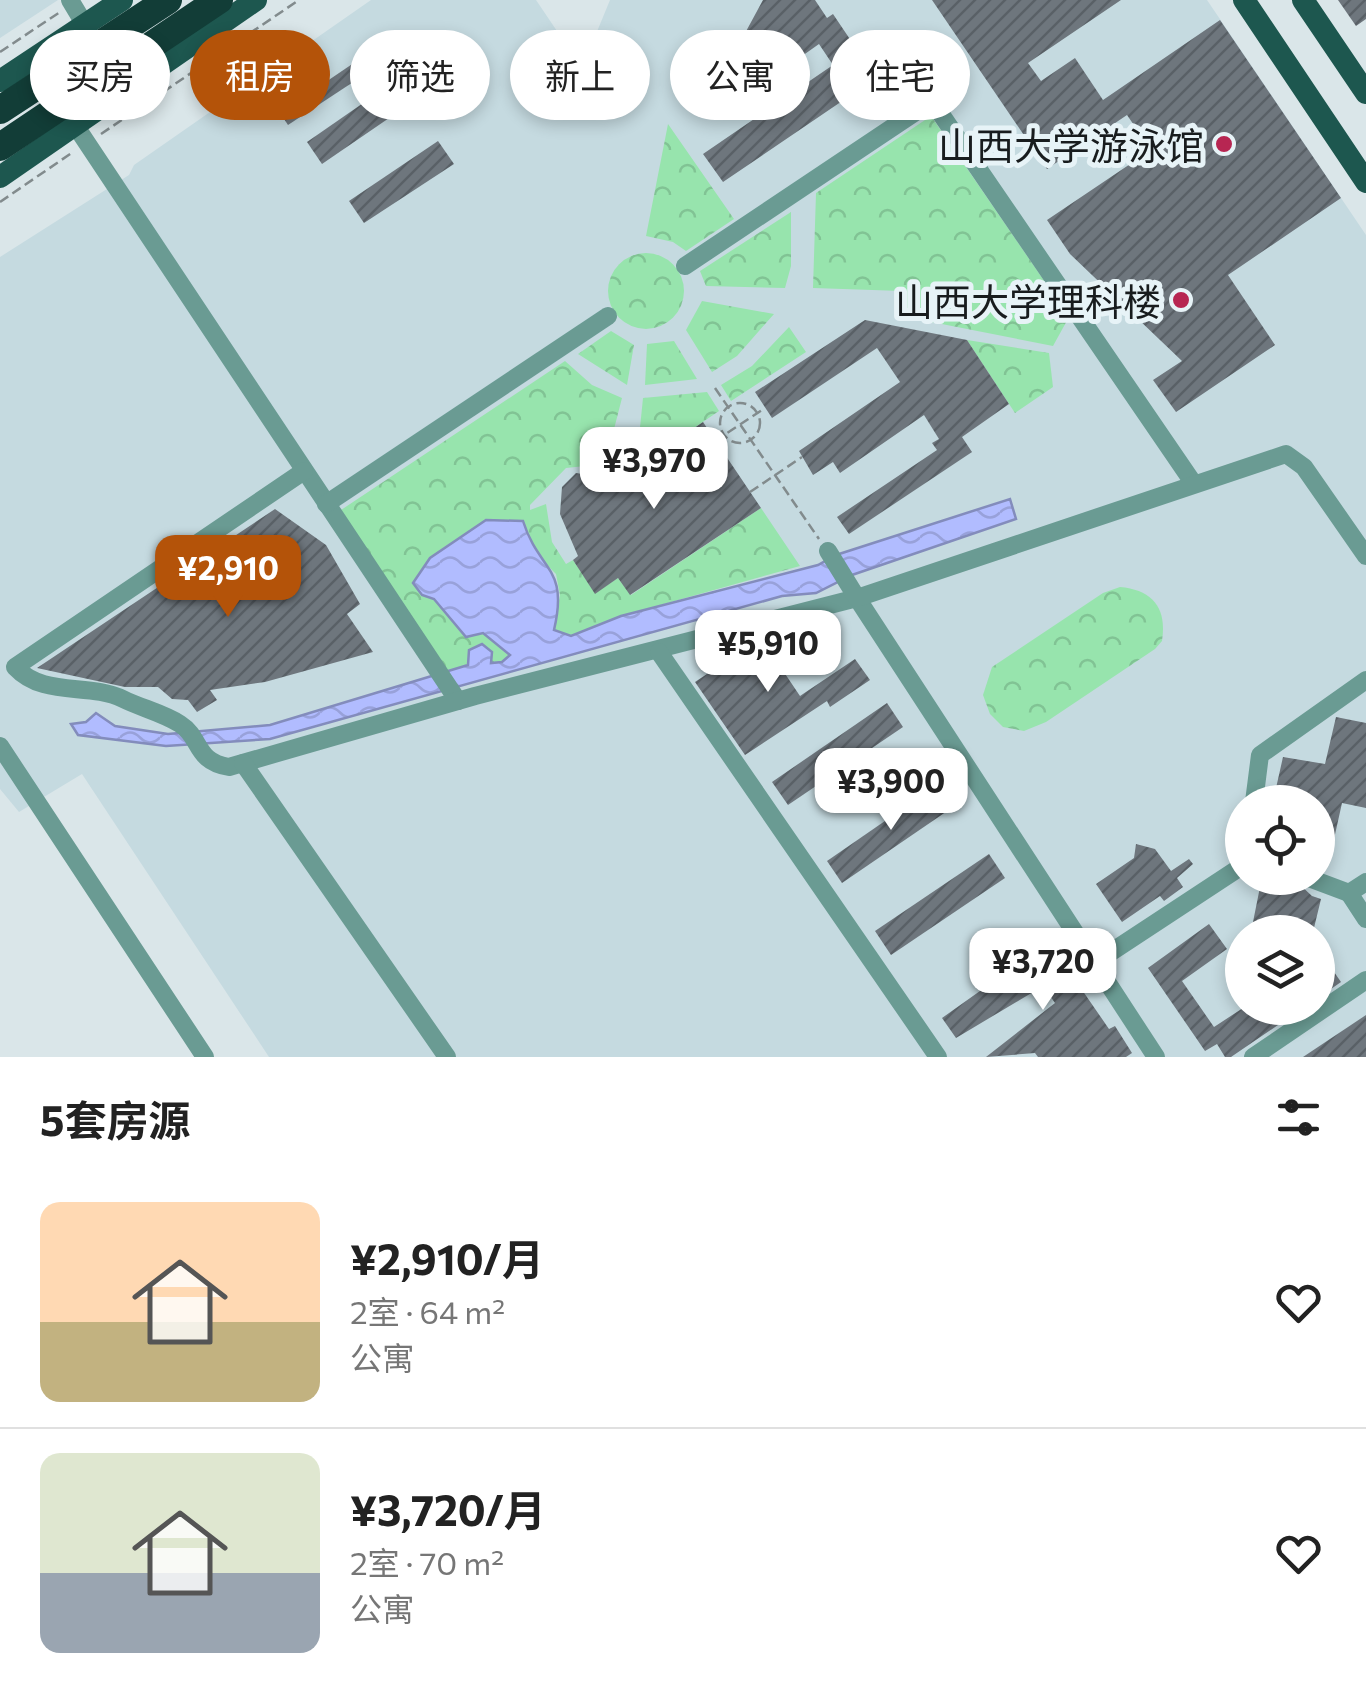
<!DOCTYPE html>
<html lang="zh">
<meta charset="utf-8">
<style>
:root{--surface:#fff;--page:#f2f2f2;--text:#222;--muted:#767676;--line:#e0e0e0;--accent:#b45309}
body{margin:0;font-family:Commissioner,"Noto Sans SC",sans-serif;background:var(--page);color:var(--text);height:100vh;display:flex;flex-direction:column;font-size:38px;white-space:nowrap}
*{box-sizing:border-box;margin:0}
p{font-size:32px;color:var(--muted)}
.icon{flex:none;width:55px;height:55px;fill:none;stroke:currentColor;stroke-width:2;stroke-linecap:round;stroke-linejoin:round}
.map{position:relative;height:1057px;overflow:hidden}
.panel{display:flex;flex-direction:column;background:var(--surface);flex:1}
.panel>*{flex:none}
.guide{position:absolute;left:30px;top:30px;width:1308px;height:90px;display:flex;gap:20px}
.buttons{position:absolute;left:1225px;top:785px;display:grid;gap:20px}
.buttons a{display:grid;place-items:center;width:110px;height:110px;border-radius:50%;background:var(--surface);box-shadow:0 5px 15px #0003;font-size:50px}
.price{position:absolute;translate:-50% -85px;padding:0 22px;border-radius:20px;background:#fff;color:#222;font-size:32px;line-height:65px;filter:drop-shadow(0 2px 5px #0008)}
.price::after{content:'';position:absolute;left:50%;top:60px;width:30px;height:22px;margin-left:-15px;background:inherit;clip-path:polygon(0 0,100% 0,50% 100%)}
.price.current{background:var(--accent);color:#fff}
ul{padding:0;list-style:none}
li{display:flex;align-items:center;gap:30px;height:250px;padding:0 40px}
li+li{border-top:2px solid var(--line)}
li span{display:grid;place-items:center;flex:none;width:280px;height:200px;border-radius:20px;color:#555}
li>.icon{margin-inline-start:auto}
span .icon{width:120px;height:120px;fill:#fffc;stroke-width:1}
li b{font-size:42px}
h2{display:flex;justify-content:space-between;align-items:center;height:120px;padding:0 40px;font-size:42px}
.pill{padding:0 35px;border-radius:45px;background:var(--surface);box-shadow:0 5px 15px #0003;font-size:35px;line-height:90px}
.pill.current{background:var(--accent);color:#fff}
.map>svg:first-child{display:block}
.built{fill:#c5dae0;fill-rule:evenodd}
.park{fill:url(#park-crowns)}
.water{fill:url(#water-waves);stroke:#838cbc;stroke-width:2.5}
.building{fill:url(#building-hatch)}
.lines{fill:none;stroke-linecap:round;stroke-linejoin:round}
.path{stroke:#828b8d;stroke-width:2.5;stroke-dasharray:10 5;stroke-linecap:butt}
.minor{stroke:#6a9b93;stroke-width:18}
.major{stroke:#1d574f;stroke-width:22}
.highway{stroke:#123d37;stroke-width:28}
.path-bridge{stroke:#828b8d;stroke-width:2.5;stroke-dasharray:10 5;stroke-linecap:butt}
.poi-dot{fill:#b72652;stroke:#e7f3f7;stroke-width:4}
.labels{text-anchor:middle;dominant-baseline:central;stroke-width:10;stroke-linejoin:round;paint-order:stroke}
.poi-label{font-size:38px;fill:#181c1e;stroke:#e7f3f7;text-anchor:end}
</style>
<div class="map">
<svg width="1366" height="1057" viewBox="0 0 1366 1057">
<defs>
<pattern id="park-crowns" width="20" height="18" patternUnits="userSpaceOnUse" patternTransform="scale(2.5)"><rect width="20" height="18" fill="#97e4ad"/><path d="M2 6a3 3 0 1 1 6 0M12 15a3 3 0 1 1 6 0" fill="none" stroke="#81c394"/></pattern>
<pattern id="water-waves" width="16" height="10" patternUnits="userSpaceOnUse" patternTransform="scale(2.5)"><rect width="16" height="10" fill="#b1bcff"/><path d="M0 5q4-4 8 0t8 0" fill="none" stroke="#98a1da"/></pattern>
<pattern id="building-hatch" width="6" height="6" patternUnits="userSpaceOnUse" patternTransform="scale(2.5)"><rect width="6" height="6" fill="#6e767d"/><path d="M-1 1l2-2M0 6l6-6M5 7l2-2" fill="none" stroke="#596066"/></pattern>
</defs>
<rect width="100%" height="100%" fill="#dae6e9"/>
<g class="built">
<path d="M0 0H58L0 38Z"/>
<path d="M371 0H536L582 68 610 0H1207L1366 235V1057H269L82 774 19 812 0 789V257L129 175 134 165ZM1242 802H1318V878H1242ZM1242 932H1318V1008H1242Z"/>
</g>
<g class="park">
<path d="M931 116 1069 317 1053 346 901 316 902 291 813 288 816 193Z"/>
<path d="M668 124 734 219 686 251 673 242 646 236Z"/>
<path d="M791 212V266L785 288 706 286 700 271Z"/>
<circle cx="646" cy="291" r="38"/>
<path d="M702 301 774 314 737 356 712 372 686 330Z"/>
<path d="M789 327 806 352 731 401 721 385 752 366Z"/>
<path d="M611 331 634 345 627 385 578 354Z"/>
<path d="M967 340 1049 353 1053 387 1015 413Z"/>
<path d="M674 341 697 379 645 385 647 344Z"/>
<path d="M565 361 592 385 622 398 605 464 566 468 530 505V510L546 504 552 542 566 564 573 560 595 593 618 578 631 595 761 508 800 566 621 616 571 636 554 630 560 595 556 574 534 552 529 539 504 523 486 520 440 550 422 595 434 599 466 637 483 633 510 655 502 662 445 672 338 512Z"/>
<path d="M707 392 719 411 641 464 637 457 643 398Z"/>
<path d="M1120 587C1153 590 1167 608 1162 641L1155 649 1046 722 1024 731 1003 727 990 714 983 695 992 667 1103 593Z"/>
</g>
<path class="water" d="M1010 499 1016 519 852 575 816 593 782 596 270 739 166 746 78 735 71 724 86 722 96 713 115 726 168 734 270 725 468 665 469 650 482 644 492 652 491 663 502 662 510 655 483 633 466 637 434 599 422 595 413 583 430 558 486 520 523 521C539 572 569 566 554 630L571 636 621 616 818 565 836 555Z"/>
<g class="building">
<path d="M763 0H815L827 18 833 14 876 78 723 182 703 154 833 65 819 44 785 68 737 48Z"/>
<path d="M932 0H1121L1028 63 1041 81 1075 58 1103 100 1220 20 1341 198 1228 275 1275 345 1176 412 1153 380 1182 361 1070 254 1047 220 1151 150 1127 115 1047 169Z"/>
<path d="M1338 0H1366V19L1356 26Z"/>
<path d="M370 52 379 65 288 125 280 113Z"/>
<path d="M395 81 411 103 322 164 307 142Z"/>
<path d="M438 141 454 164 364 223 349 201Z"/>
<path d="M865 320 967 340 1009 404 962 437 972 452 849 534 837 517 937 450 932 443 939 439 924 415 840 473 833 462 813 475 799 451 900 382 877 348 772 418 755 392Z"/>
<path d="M703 422 761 508 630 595 618 578 595 594 573 560 578 556 560 514 562 487 576 473 607 478 637 457 641 464Z"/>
<path d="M275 509 326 545 360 604 347 614 373 652 265 682 210 690 217 700 197 712 188 700 172 699 158 687H125L37 668Z"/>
<path d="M761 638 800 696 855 659 870 680 830 707 827 701 745 755 695 682Z"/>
<path d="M887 703 903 727 788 805 772 782Z"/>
<path d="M1336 717 1366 723V808L1342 803 1332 848 1318 846V802L1274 797 1283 757 1325 764Z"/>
<path d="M940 783 956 805 842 883 827 861Z"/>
<path d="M1136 844 1155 849 1171 871 1189 859 1193 864 1177 878 1183 887 1164 901 1160 896 1122 922 1096 884 1134 858Z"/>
<path d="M989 854 1005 878 891 955 875 931Z"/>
<path d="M1274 878 1297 882 1312 896 1321 899 1313 932H1251L1260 887 1269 889Z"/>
<path d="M1209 924 1227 949 1182 981 1214 1027 1243 1008H1303L1231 1057H1225L1217 1044 1205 1051 1148 968Z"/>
<path d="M1049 942 1109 1029 1115 1026 1132 1053 1126 1057H1038L1035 1053 986 1057 1055 1003 1043 986 956 1038 942 1018Z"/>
<path d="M1318 949 1341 982 1318 998Z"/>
<path d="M1366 1015V1057H1303Z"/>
</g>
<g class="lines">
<g class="path">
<path d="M0 52 60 12"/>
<path d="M101 134 299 0"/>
<path d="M0 202 73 152"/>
<path d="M715 388 819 539"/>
</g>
<g class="minor">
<path d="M70 0 85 25"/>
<path d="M75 125 458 701"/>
<path d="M685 266 932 101 1194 484"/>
<path d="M304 471 15 667C44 698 88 682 123 699 141 708 163 713 180 724 202 738 194 761 229 767L475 696 857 598 1156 1057"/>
<path d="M326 504 608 316"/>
<path d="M828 551 857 598 1286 454 1304 467 1366 556"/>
<path d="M659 652 938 1057"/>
<path d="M0 746 205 1057"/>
<path d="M243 763 447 1057"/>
<path d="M1254 802 1260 755 1366 680"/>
<path d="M1309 878 1349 893"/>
<path d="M1366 882 1349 893 1366 919"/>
<path d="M1093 964 1242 866"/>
<path d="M1253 1057 1366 980"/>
</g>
<g class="major">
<path d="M1244 0 1366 182"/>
<path d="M1303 0 1366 93"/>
<path d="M0 81 122 0"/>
<path d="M0 177 256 0"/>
</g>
<g class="highway">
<path d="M0 110 168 0"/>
<path d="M0 147 219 0"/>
</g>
<g class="path-bridge">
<circle cx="740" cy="423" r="20"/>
<path d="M715 441 765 408"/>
<path d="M750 492 802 457"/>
</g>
</g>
<g class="poi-dot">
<circle cx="1224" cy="144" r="10"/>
<circle cx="1181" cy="300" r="10"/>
</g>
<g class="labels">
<g class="poi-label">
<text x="1204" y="144">山西大学游泳馆</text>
<text x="1161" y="300">山西大学理科楼</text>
</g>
</g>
</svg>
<div class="buttons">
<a><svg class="icon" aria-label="locate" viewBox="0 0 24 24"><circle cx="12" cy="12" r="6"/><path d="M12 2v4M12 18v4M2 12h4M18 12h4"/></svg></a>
<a><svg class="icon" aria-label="layers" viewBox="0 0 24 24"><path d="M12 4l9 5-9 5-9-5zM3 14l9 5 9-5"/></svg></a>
</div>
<b class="price" style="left:654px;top:512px">¥3,970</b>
<b class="price current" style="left:228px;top:620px">¥2,910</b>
<b class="price" style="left:768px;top:695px">¥5,910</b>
<b class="price" style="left:891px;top:833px">¥3,900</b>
<b class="price" style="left:1043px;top:1013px">¥3,720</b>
<div class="guide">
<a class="pill">买房</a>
<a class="pill current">租房</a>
<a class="pill">筛选</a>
<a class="pill">新上</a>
<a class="pill">公寓</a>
<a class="pill">住宅</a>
</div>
</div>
<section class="panel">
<h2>5套房源<svg class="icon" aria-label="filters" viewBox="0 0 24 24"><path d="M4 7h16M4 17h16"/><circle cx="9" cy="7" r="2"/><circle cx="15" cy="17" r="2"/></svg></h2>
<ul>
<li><span style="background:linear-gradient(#ffd9b3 60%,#c2b280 0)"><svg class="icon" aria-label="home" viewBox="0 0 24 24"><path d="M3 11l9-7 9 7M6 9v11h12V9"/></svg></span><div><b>¥2,910/月</b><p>2室 · 64 m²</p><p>公寓</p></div><svg class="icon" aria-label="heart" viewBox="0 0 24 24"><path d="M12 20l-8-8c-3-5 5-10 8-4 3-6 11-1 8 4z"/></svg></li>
<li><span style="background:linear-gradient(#dfe7d0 60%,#9aa5b1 0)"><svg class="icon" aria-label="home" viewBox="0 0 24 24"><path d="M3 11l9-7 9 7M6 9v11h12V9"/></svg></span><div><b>¥3,720/月</b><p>2室 · 70 m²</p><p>公寓</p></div><svg class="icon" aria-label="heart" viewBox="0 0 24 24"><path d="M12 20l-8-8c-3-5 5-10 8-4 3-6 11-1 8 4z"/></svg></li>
</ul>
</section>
